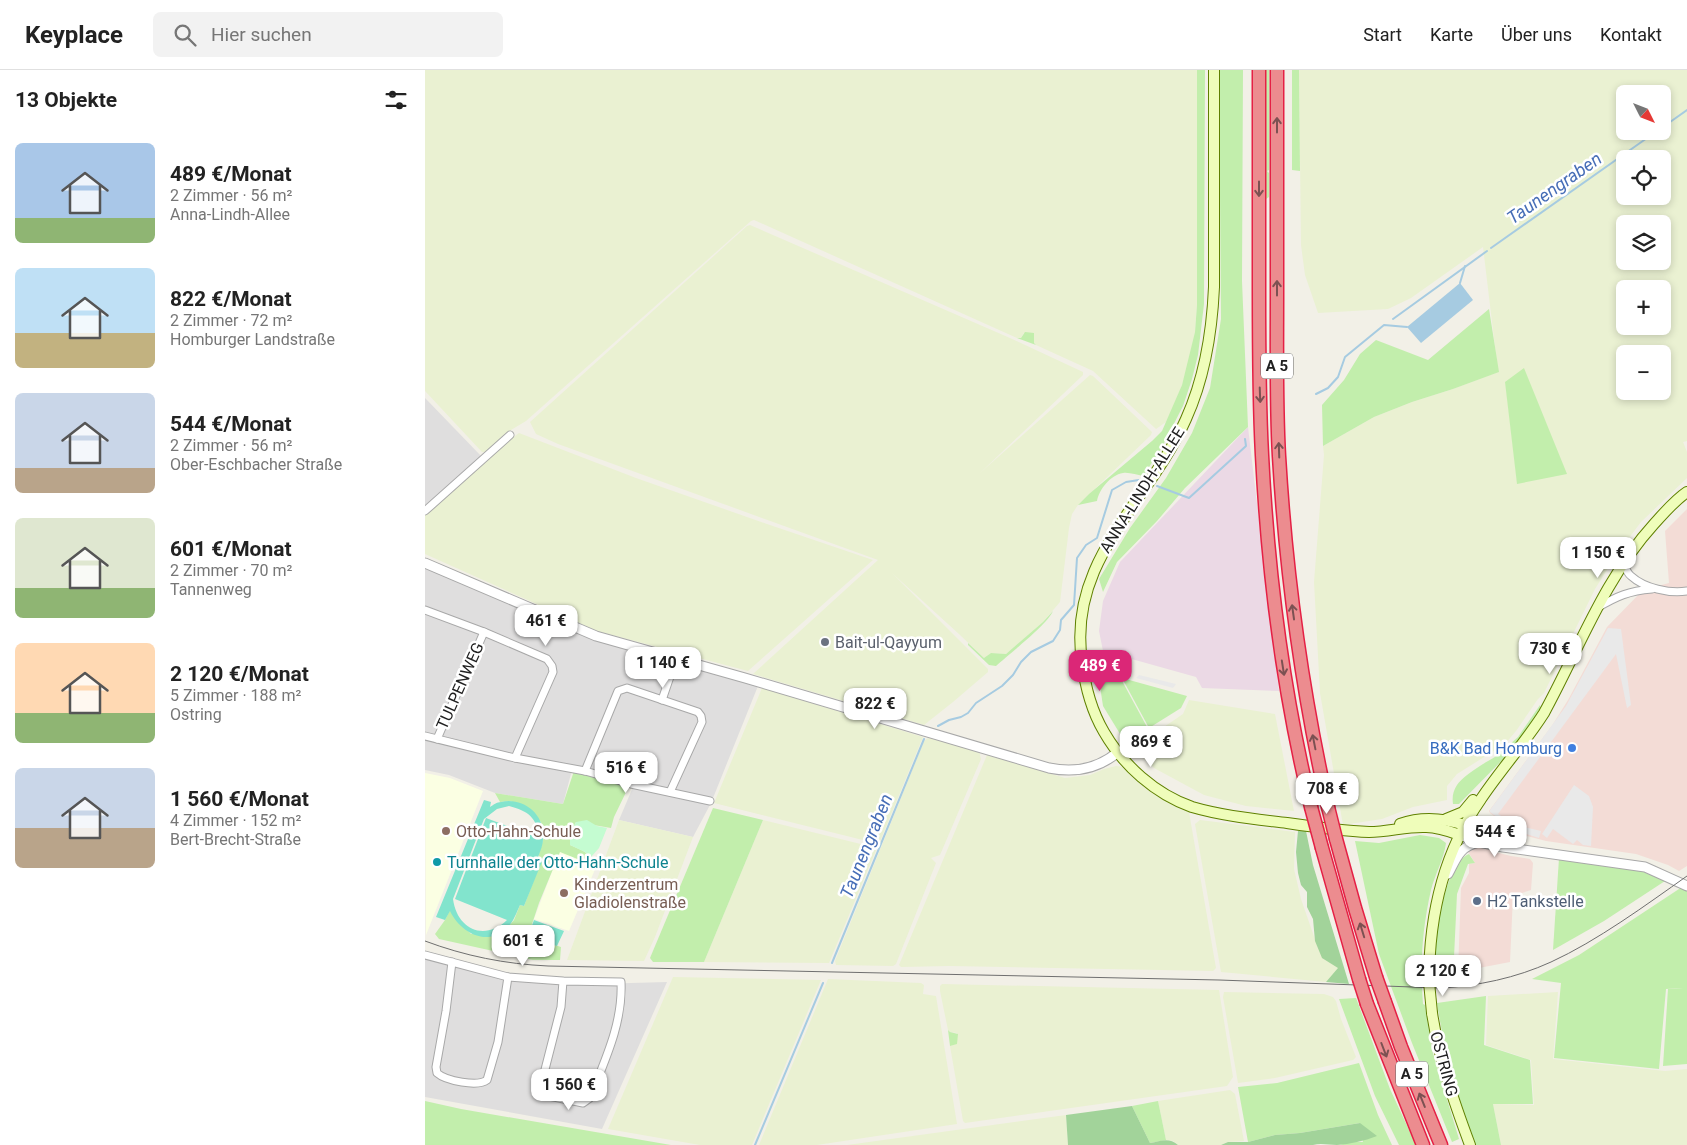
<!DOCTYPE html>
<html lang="de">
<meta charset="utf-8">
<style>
:root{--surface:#fff;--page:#f2f2f2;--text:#222;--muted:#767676;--line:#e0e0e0;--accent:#db2777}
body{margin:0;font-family:Roboto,sans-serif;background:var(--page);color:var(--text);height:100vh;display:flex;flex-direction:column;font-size:19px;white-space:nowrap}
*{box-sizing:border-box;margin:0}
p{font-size:16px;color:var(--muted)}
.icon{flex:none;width:28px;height:28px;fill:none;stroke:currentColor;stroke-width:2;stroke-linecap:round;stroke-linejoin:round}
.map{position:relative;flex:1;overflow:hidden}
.details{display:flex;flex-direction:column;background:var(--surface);width:425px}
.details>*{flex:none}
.needle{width:32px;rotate:132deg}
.fabs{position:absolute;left:1191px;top:15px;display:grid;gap:10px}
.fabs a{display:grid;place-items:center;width:55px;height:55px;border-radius:8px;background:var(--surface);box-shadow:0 2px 8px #0003;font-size:25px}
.price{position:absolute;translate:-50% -42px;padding:0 11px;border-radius:10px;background:#fff;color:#222;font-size:16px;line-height:32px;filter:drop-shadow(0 1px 2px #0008)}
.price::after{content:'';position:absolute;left:50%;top:30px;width:15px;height:11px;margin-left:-8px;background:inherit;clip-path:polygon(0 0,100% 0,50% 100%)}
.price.active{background:var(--accent);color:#fff}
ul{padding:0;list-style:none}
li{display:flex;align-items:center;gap:15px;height:125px;padding:0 15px}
li span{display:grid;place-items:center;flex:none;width:140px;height:100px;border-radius:8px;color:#555}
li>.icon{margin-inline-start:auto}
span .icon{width:60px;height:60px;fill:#fffc;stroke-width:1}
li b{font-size:21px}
h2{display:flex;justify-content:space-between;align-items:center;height:60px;padding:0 15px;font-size:21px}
header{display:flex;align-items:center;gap:30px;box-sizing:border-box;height:70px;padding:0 25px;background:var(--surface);border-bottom:1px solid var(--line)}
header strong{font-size:24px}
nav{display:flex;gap:28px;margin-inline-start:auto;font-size:18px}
.search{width:350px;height:45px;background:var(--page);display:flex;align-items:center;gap:12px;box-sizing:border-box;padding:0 18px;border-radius:8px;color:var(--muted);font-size:19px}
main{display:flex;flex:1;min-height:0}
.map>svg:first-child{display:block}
.residential{fill:#dfdede}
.commercial{fill:#f3dcd6}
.industrial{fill:#ebd9e5}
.education{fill:#fbffe3}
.farmland{fill:#eaf1d2;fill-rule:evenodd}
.grass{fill:#c2eeac}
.forest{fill:#a2d39a}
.park{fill:#c4fcd1}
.pitch{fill:#82e4cd;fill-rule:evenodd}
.parking{fill:#e9e9e9}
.water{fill:#a6cbe1}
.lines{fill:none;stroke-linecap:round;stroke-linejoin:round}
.stream{stroke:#a6cbe1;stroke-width:2}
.minor-casing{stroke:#a8a8a8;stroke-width:9}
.tertiary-casing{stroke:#a8a8a8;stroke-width:11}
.secondary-casing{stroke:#5f8000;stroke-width:12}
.motorway-casing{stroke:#e52045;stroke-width:15}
.minor{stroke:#fff;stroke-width:7}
.tertiary{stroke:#fff;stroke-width:9}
.secondary{stroke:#effdba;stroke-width:10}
.motorway{stroke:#ec8c8f;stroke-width:12}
.tram{stroke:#6f6f6f;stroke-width:1}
.secondary-bridge-casing{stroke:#5f8000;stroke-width:12;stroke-linecap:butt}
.motorway-bridge-casing{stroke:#e52045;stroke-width:15;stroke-linecap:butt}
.secondary-bridge{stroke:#effdba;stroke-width:10}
.motorway-bridge{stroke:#ec8c8f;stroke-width:12}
.oneway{stroke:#7c5152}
.worship-dot{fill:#6b7280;stroke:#fff;stroke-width:2}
.shop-dot{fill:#3f7fe0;stroke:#fff;stroke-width:2}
.education-dot{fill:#8d6e63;stroke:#fff;stroke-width:2}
.culture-dot{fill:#0f9aa8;stroke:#fff;stroke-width:2}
.service-dot{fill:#5c6f8a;stroke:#fff;stroke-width:2}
.labels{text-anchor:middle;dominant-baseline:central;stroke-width:5;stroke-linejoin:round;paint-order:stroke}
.shield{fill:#fff;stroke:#646464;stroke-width:1}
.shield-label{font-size:15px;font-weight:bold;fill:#212121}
.street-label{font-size:16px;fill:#212121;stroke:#fff}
.worship-label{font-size:16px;fill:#5b616d;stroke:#fff;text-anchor:start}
.shop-label{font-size:16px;fill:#366cbe;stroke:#fff;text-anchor:end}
.education-label{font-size:16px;fill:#785e54;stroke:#fff;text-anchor:start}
.culture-label{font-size:16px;fill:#0d838f;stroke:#fff;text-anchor:start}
.service-label{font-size:16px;fill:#4e5e75;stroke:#fff;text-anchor:start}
.water-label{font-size:18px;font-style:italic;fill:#476eb7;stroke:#fff}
</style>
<header>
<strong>Keyplace</strong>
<div class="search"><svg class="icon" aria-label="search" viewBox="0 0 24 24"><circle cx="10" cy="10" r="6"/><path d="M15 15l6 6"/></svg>Hier suchen</div>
<nav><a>Start</a><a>Karte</a><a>Über uns</a><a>Kontakt</a></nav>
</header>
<main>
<section class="details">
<h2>13 Objekte<svg class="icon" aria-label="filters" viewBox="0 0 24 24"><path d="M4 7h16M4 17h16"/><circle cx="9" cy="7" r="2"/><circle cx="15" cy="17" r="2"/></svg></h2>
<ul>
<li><span style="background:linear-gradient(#a9c7e8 75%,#8fb573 0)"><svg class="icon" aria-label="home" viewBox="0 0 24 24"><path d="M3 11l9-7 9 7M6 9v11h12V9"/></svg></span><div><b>489 €/Monat</b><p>2 Zimmer · 56 m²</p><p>Anna-Lindh-Allee</p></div></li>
<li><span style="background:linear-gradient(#bfe0f5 65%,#c2b280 0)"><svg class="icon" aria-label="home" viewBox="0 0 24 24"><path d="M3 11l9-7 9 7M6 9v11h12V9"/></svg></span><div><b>822 €/Monat</b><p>2 Zimmer · 72 m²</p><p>Homburger Landstraße</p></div></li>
<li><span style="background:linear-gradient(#c9d6e8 75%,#b9a48a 0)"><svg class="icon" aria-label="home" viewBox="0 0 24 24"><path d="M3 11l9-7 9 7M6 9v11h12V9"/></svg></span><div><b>544 €/Monat</b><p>2 Zimmer · 56 m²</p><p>Ober-Eschbacher Straße</p></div></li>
<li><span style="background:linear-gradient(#dfe7d0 70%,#8fb573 0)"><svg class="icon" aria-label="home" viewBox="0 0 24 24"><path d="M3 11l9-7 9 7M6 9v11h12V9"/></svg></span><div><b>601 €/Monat</b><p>2 Zimmer · 70 m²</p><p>Tannenweg</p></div></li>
<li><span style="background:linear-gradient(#ffd9b3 70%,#8fb573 0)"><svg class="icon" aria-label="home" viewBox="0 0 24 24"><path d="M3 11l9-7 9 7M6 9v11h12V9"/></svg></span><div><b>2 120 €/Monat</b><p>5 Zimmer · 188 m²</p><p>Ostring</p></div></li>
<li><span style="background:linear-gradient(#c9d6e8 60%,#b9a48a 0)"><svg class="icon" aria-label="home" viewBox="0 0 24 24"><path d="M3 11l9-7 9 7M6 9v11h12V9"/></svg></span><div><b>1 560 €/Monat</b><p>4 Zimmer · 152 m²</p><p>Bert-Brecht-Straße</p></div></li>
</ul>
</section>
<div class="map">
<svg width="1262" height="1075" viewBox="0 0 1262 1075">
<rect width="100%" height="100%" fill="#f2f0e7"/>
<g class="residential">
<path d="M0 328 57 387 0 440Z"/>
<path d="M0 492 172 569 333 616 286 733 268 767 194 750 208 717 147 700 138 734 70 723 24 705 0 700Z"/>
<path d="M0 889 90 911 134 915 242 912 177 1059 0 1027Z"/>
</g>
<g class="commercial">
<path d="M1262 439V796L1254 801 1243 795 1211 784 1121 771 1079 760 1069 746 1065 743 1064 741 1128 654 1143 630 1182 557 1218 520 1244 513 1240 461Z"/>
<path d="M1052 777 1068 779 1070 782 1086 786 1105 789 1108 793 1106 820 1088 826 1085 892 1033 902 1036 818 1044 803V794L1050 793 1042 780Z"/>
</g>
<path class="industrial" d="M823 357 854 621 777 618 771 607 678 581 674 561 678 531 695 492Z"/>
<g class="education">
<path d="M0 703 25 708 58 721 1 865Z"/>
<path d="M135 781 171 797 144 861 109 849Z"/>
</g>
<g class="farmland">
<path d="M0 0H772V235L770 262 765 288 757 315 747 340 741 352 731 359 668 301 611 275 609 273V265L599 263 596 268H592L329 150 326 151 101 351 86 360 62 382H57L0 321Z"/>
<path d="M874 0H1262V371L1258 372 1262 382V408L1216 452 1192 484 1170 519 1119 623 1113 629 1091 661 1080 674 1032 704 1022 716V730L988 737 957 749 918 755 895 623 889 512 899 385 898 376 949 347 987 332 1028 319 1073 302 1058 177 986 228 963 239 893 243 880 205 876 175ZM1200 24H1238V61H1200ZM1200 89H1238V126H1200ZM1200 154H1238V191H1200ZM1200 219H1238V256H1200ZM1200 284H1238V321H1200Z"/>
<path d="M325 155 585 268 658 302V305L555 403 665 305 668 306 727 362 726 365 653 435 647 444 644 458 635 532 618 552 581 584 566 583 560 588 558 587 535 565 467 503 563 599V602L528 632 499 655 328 604 453 490 133 374 111 364 105 352 322 156Z"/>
<path d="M94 363 211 408 342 454 448 490 323 601 172 561 0 484V442L45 401Z"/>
<path d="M337 618 498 667 454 774 289 733Z"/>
<path d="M764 630 850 644 869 741 821 736 779 725 729 698 708 678 758 644Z"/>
<path d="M503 668 554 681 556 689 515 785 506 788 511 793 471 894 468 896 411 895 410 891 457 775 499 671Z"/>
<path d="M562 685 640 708 665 705 679 699 691 696 699 697 728 722 751 736 764 742 791 898 788 901 524 896 476 897 474 895Z"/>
<path d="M194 750 268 767 230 867 219 891 142 890Z"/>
<path d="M338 750 452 778 404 893 279 892Z"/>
<path d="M775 750 870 762 869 799 876 829 893 878 914 898 901 912 796 902 770 754Z"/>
<path d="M248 907 396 910 327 1075H275L183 1059Z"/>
<path d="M403 909 496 913 499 915 498 924 511 926 532 1054 392 1075H334Z"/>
<path d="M517 914 794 920 808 1007 802 1016 540 1053 538 1051 525 976 531 974 532 963 525 962 523 960 515 921V916Z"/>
<path d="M799 922 899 924 908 927 911 931 916 949 931 987 928 990 850 1008 813 1013 798 927Z"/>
<path d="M1133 922 1128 989 1240 1001 1262 999V1075H1076L1068 1034 1109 1035 1106 990 1061 975 1063 926Z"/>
<path d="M805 1020 810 1024 819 1071 803 1072 796 1075H753L748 1071 741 1070 733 1031Z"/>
<path d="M641 1045 643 1075H422Z"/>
</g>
<g class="grass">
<path d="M772 0H780L779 234 773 285 767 309 758 336 736 379 718 406C712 405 704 402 698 403 685 405 674 420 672 431L653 435 664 424 727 371 737 361 757 315 770 262 772 235Z"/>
<path d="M794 0H818L817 211 823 357 760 418 732 451 692 492 678 522 674 509 705 458 741 408 767 363 785 318 796 249Z"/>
<path d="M841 0H844V100L842 101 844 103V127L841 129Z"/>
<path d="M867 0H874L875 101 867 100Z"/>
<path d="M1064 239 1074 302 1028 319 987 332 949 347 898 376 897 335 919 310 935 284 951 270 1003 290Z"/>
<path d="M600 262 609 263V273L611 275 592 268H596Z"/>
<path d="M1099 298 1142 404 1092 414 1080 312Z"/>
<path d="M628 541C622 555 584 584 571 596L564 595 543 575V573L559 588 566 583 581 584 618 552Z"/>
<path d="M673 603 696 609 722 657 700 672 678 636Z"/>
<path d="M697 608 762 626 756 638 724 658Z"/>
<path d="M1115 635 1116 641 1098 669 1034 734H1028C1027 727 1028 721 1032 715 1038 705 1066 689 1077 683L1076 682 1093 667Z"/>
<path d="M149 701 204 716 189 747 186 758 151 752 145 764V775C158 781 165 782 170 796L135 782 114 833 103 866 136 877 135 890H108L14 869 10 864 20 850 25 840 46 864 81 859 89 850 95 835 99 836 117 789 113 787 119 767 116 752 86 731 75 732 70 723 138 734Z"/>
<path d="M288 738 338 750 279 892H228L225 888Z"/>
<path d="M995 765 1014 768 1021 773C1019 789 1010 804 1006 820 997 860 995 894 998 934L1000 935 1007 980 1034 1069 1027 1072 987 973 954 884 930 771 954 773Z"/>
<path d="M1044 784 1050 793 1043 794 1032 824 1029 887 1020 891 1025 911 1008 913C1008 886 1016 795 1044 784Z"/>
<path d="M1134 788 1214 800 1240 811 1179 851 1128 880Z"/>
<path d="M1257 817 1262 820V994L1238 996 1243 919 1258 918 1241 919 1234 999 1129 988 1136 913 1107 909 1154 885Z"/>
<path d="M1061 926 1059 975 1105 990 1108 1034H1068L1076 1075H1051C1033 1030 1019 981 1012 933Z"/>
<path d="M931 928 965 1019 991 1075H974L950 1026 914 929Z"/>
<path d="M523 960 525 962 533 964 532 974 525 976Z"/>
<path d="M934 993 953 1045 967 1075H915L924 1072H938L935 1053 875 1063 850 1065 823 1072 813 1017 852 1013Z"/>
<path d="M0 1031 36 1039 246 1075H0Z"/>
<path d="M733 1031 741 1070 725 1073 707 1036Z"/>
</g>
<g class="forest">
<path d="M873 761H881L888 795 924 914 901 912 913 898 897 888 890 871 888 849 882 837V822L876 815 873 803 871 782Z"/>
<path d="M707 1036 725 1073C736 1071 744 1067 753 1075H643L641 1045Z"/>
<path d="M935 1053 952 1066C939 1071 925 1074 912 1075 904 1075 896 1073 888 1075H796L803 1072H823L850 1065 875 1063Z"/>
</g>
<g class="park">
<path d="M211 684 221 688 210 711 201 708Z"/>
<path d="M162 750 172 756 182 758 174 778 166 787 160 782 145 775V764L151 752Z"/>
</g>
<g class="pitch">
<path d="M59 730 66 732 65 737C68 735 72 732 76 732 96 727 118 742 118 764 119 772 116 780 113 787L118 789 99 836 95 835C91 844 88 853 81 859 61 877 35 862 25 841L20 850 11 847ZM84 736C103 741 112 747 114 768L61 748 30 829 82 850C59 872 32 859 28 829L59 749 72 739Z"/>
<path d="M109 850 139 861 132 876 103 866Z"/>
</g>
<g class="parking">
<path d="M1183 558 1196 559 1206 635 1202 638 1191 584 1073 744 1091 755 1116 761 1114 768 1089 760 1065 742V740L1141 636Z"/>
<path d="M714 605 751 614 748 618 711 608Z"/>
<path d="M1149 715 1164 726 1168 737 1166 776 1158 775 1152 770 1148 774 1128 759 1122 768 1117 764Z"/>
</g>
<path class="water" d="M1035 213 1048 230 996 273 982 257Z"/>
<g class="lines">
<g class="stream">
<path d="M1238 57 1262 40"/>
<path d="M1066 178 1232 61"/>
<path d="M1035 213 1040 196"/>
<path d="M968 249 1062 181"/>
<path d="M891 324 903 318 913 307 920 287 959 255 982 257"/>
<path d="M732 416 764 428 821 376 820 369"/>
<path d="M513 656 524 650 536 647 543 643 551 633 577 616 588 605 596 592 606 582 628 571 635 560 636 550 649 535 652 488 661 475 672 468 687 420 701 412 714 410"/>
<path d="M407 893 499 669"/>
<path d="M330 1075 398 913"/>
</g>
<defs>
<g id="minor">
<path d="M0 441 85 365"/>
<path d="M1198 492C1200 497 1202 503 1206 506 1219 518 1245 524 1262 521"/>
<path d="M1172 538C1192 526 1204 521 1227 519"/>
<path d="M0 540 59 562 122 589 127 596 128 602 90 688"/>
<path d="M237 630 251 589"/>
<path d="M0 666 90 688 160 701 206 714 285 731"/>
<path d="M12 669 59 562"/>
<path d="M160 701 193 621 202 618 273 642 276 646 277 652 245 722"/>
<path d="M0 885 83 907 138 911 196 912C198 953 180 990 165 1028L158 1033 119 1025 115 1019 136 937 138 911"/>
<path d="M27 892 21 941 11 997 12 1003C21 1011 53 1017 62 1010L73 972 83 907"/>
</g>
<g id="tertiary">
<path d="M0 493 171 566 320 608 624 698C649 703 673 699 693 682"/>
<path d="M1040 755 1084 775"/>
<path d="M1035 765 1054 772 1078 777 1220 797 1262 816"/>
<path d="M1023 804C1032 787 1034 777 1054 772"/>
</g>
<g id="secondary">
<path d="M789 0V217C787 263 780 307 761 349 724 433 642 489 657 591 660 616 666 640 679 662 698 695 730 724 767 737 798 746 830 749 862 753 889 757 917 761 944 762 964 762 982 756 1001 757 1013 757 1024 761 1035 765"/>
<path d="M1021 749 1038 742 1048 730"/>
<path d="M975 754C997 746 1018 748 1040 755"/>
<path d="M1004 912C1004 847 1018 783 1056 729 1076 699 1100 673 1119 643 1154 579 1179 509 1229 454 1239 443 1250 430 1262 422"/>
<path d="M1007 943C1014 989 1029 1032 1045 1075"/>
</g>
<g id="motorway">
<path d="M834 0C834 73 834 146 834 219 834 275 834 330 837 385 843 504 858 622 886 737"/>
<path d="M852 0C852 76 852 151 852 227 852 280 851 333 854 386 861 504 877 621 903 737"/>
<path d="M911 769 930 838 951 907"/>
<path d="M897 778 934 909"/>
<path d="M960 932 976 977 1016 1075"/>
<path d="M942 934 998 1075"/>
</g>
</defs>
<use href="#minor" class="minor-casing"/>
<use href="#tertiary" class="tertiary-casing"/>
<use href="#secondary" class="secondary-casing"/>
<use href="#motorway" class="motorway-casing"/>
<use href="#minor" class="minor"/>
<use href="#tertiary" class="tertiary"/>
<use href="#secondary" class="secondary"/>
<use href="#motorway" class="motorway"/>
<path class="tram" d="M0 871C40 886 80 894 123 896L794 910 1015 918C1053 916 1091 908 1126 892 1172 871 1221 835 1262 806"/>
<defs>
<path id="secondary-bridge" d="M1004 912 1007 943"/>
<g id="motorway-bridge">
<path d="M886 737 897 778"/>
<path d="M903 737 911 769"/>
<path d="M951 907 960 932"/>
<path d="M934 909 942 934"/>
</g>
</defs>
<use href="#secondary-bridge" class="secondary-bridge-casing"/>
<use href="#motorway-bridge" class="motorway-bridge-casing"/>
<use href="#secondary-bridge" class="secondary-bridge"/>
<use href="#motorway-bridge" class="motorway-bridge"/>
</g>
<defs><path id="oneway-shaft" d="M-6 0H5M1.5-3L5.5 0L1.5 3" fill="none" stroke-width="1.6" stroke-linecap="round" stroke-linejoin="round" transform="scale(1.25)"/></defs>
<g class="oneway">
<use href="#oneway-shaft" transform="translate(852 55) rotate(-90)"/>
<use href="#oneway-shaft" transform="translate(834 119) rotate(90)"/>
<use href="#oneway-shaft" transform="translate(852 218) rotate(-90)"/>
<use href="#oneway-shaft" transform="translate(835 325) rotate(88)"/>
<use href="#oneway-shaft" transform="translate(854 380) rotate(-92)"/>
<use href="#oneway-shaft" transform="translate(868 542) rotate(-98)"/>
<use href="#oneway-shaft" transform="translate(858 598) rotate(81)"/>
<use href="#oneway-shaft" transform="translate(889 672) rotate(-101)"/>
<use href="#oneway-shaft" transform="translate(937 860) rotate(-107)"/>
<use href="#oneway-shaft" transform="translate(959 980) rotate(69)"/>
<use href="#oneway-shaft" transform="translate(997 1030) rotate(-112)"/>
</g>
<circle class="worship-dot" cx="400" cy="572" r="5"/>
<circle class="shop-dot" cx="1147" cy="678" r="5"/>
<g class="education-dot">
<circle cx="21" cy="761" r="5"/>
<circle cx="139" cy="823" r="5"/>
</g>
<circle class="culture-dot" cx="12" cy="792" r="5"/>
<circle class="service-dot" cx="1052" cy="831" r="5"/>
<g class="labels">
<g class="shield">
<rect x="836" y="283.5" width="32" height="25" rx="4"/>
<rect x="971" y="991.5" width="32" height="25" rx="4"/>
</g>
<g class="shield-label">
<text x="852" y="296">A 5</text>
<text x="987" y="1004">A 5</text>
</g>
<g class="street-label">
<text transform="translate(717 420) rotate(-58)">ANNA-LINDH-ALLEE</text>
<text transform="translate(35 616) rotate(-66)">TULPENWEG</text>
<text transform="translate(1019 994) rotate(75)">OSTRING</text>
</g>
<g class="worship-label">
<text x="410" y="572">Bait-ul-Qayyum</text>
</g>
<g class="shop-label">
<text x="1137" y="678">B&amp;K Bad Homburg</text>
</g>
<g class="education-label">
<text x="31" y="761">Otto-Hahn-Schule</text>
<text x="149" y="814">Kinderzentrum<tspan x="149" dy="18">Gladiolenstraße</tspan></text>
</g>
<g class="culture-label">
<text x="22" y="792">Turnhalle der Otto-Hahn-Schule</text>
</g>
<g class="service-label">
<text x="1062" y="831">H2 Tankstelle</text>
</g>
<g class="water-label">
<text transform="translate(1129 118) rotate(-35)">Taunengraben</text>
<text transform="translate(441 776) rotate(-68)">Taunengraben</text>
</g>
</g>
</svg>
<div class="fabs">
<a><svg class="needle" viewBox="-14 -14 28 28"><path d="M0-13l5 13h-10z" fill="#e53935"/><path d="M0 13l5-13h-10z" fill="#767676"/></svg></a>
<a><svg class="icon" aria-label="locate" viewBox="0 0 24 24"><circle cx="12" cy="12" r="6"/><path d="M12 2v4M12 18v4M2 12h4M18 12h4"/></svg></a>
<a><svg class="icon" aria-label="layers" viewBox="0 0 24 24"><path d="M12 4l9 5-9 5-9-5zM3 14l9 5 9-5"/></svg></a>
<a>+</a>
<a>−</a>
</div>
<b class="price" style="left:1173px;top:509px">1 150 €</b>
<b class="price" style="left:121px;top:577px">461 €</b>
<b class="price" style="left:1125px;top:605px">730 €</b>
<b class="price" style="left:238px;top:619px">1 140 €</b>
<b class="price active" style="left:675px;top:622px">489 €</b>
<b class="price" style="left:450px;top:660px">822 €</b>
<b class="price" style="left:726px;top:698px">869 €</b>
<b class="price" style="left:201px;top:724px">516 €</b>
<b class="price" style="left:902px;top:745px">708 €</b>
<b class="price" style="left:1070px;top:788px">544 €</b>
<b class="price" style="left:98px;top:897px">601 €</b>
<b class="price" style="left:1018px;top:927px">2 120 €</b>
<b class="price" style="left:144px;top:1041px">1 560 €</b>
</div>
</main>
